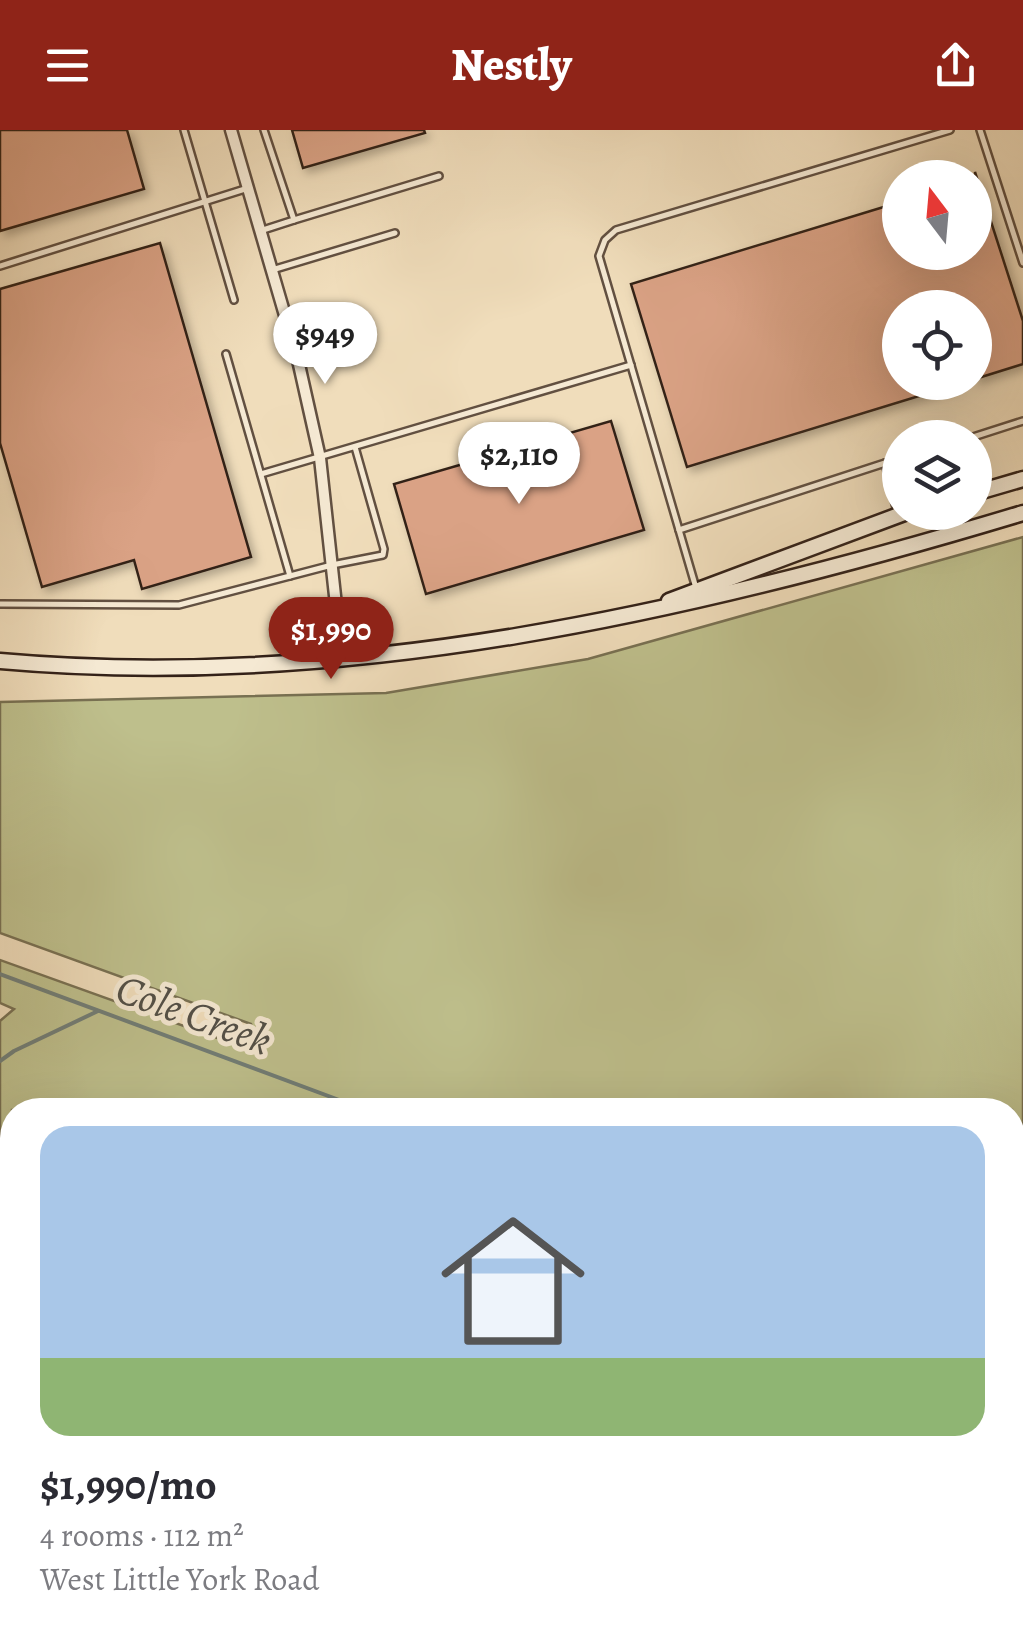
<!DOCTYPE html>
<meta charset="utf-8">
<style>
:root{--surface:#fff;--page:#f2f2f3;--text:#2b2b33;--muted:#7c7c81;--accent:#8f2418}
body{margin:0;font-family:Alegreya,serif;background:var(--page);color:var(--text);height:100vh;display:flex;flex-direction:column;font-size:38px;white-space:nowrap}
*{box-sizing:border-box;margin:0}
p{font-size:32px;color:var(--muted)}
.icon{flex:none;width:55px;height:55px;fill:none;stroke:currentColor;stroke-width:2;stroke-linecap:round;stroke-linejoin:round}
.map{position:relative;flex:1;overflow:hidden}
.panel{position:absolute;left:0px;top:968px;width:1025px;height:552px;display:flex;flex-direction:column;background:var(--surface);border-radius:40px 40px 0 0;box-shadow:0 10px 40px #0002}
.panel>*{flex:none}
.needle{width:65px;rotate:344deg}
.buttons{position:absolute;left:882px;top:30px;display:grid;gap:20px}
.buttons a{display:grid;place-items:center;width:110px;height:110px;border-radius:50%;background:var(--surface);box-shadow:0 10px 40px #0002;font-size:50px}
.price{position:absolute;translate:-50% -85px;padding:0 22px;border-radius:35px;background:#fff;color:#222;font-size:32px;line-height:65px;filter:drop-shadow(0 2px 5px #0008)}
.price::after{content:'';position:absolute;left:50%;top:60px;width:30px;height:22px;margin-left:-15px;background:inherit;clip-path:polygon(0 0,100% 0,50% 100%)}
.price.on{background:var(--accent);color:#fff}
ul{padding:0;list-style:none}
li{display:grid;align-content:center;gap:20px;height:530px;padding:0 40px}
li span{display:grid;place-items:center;height:310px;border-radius:30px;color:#555}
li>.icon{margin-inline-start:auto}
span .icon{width:180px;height:180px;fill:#fffc;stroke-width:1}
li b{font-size:42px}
header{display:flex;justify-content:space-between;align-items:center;height:130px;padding:0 40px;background:var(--accent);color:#fff;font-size:45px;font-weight:800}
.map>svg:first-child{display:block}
.green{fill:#bebf8c;stroke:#787052;stroke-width:2.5}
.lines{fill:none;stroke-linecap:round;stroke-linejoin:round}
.stream{stroke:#717d76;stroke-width:4}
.building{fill:#daa285;stroke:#332118;stroke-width:2.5;filter:url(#shadow)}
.lane-casing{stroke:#625041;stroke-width:10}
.street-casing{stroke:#625041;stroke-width:15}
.secondary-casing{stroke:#332118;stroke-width:19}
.highway-casing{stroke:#332118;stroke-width:22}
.lane{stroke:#f5e9d3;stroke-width:5}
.street{stroke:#f5e9d3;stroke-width:10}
.secondary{stroke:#f5e9d3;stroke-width:14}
.highway{stroke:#f0ddbb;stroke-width:18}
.labels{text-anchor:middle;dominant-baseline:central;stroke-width:10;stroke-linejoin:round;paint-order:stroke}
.water-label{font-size:42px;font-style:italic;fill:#524f47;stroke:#f5e9d3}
</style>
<header><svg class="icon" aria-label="menu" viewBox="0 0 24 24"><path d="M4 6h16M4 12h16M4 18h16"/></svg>Nestly<svg class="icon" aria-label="share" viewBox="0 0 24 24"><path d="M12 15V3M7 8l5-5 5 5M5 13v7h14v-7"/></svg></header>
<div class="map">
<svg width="1023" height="1518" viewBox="0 0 1023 1518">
<defs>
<filter id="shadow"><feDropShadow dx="4.5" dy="4.5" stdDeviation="5" flood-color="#0004"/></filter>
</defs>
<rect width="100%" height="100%" fill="#f0ddbb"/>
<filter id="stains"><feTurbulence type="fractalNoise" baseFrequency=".002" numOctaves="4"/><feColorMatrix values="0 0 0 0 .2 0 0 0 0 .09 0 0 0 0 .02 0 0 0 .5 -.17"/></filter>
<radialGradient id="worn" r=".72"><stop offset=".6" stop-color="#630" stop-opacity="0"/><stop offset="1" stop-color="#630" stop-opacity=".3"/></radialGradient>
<path class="green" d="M1023 407V1289L1012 1287V980H12V1087L0 1085V891L14 879 0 873V830L259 923 251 894 0 803V572L386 563 588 529Z"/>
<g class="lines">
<g class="stream">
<path d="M0 844 366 980"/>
<path d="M0 931 14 921 98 881"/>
<path d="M1012 1083 1023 1092"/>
</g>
</g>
<g class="building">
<path d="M0 0H127L144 59 0 101Z"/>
<path d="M292 0H424L425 3 303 38Z"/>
<path d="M975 42 1023 191V234L975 249V178H900V252L955 255 687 337 631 154 900 72V122H975Z"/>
<path d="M160 113 251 427 142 459 134 430 42 457 0 313V159Z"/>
<path d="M611 291 644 400 426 464 394 354Z"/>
<path d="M2 1353 12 1355 15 1518H0Z"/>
<path d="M844 1508H894L897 1518H848Z"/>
<path d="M929 1508H971L974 1518H903L902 1515Z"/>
</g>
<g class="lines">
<defs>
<g id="lane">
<path d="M184 0 234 170"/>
<path d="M980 0 1023 133"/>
<path d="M294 90 439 46"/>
<path d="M263 100 294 90 264 0"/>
<path d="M0 136 245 59"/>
<path d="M272 140 395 103"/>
<path d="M226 224 290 446"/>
<path d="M970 308 1023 291"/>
<path d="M261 344 631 235"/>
<path d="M897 382 885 333 900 329"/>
<path d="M679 400 885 333"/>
<path d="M696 458 599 126 605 110 616 100 950 0"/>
<path d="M0 474 179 475 332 435 383 425 384 419 355 317"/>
<path d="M1012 1497 1023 1498"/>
<path d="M244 1508 292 1518"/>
<path d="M428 1508 487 1515 514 1508"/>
<path d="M832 1508 833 1517"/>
<path d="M152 1518 154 1508"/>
<path d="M479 1518 487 1515 489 1508"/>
<path d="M609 1518 610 1508"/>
<path d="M673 1518 675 1508"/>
<path d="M739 1518 741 1508"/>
<path d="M786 1518 789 1508"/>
</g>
<g id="street">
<path d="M231 0 298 230 320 328 342 530"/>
<path d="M540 1508 541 1518"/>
<path d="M561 1518 563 1508"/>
</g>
<g id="secondary">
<path d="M975 363 1023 349"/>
<path d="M669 471 907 382"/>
<path d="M0 531C344 562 695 482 1023 383"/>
<path d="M0 1100 12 1103"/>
<path d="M1012 1300 1023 1302"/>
<path d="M1012 1464 1023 1466"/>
</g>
<g id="highway">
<path d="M0 1148 12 1150"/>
<path d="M0 1179 12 1181"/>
<path d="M0 1209 12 1212"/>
<path d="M0 1263 12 1264"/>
<path d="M1012 1351 1023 1353"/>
<path d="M1012 1379 1023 1381"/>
<path d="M1012 1409 1023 1412"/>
</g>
</defs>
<use href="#lane" class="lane-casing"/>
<use href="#street" class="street-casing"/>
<use href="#secondary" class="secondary-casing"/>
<use href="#highway" class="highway-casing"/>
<use href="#lane" class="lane"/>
<use href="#street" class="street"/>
<use href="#secondary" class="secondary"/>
<use href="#highway" class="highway"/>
</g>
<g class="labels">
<g class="water-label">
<text transform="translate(194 884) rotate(20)">Cole Creek</text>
</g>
</g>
<rect width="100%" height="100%" filter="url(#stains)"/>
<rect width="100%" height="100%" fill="url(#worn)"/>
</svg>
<div class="buttons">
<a><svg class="needle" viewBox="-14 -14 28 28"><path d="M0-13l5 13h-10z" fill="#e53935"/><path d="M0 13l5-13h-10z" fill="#7c7c81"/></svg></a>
<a><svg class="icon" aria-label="locate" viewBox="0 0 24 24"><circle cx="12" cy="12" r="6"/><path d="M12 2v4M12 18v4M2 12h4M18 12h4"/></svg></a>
<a><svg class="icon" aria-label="layers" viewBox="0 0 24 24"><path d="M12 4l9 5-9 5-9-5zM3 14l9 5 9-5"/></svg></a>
</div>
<b class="price" style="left:325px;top:257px">$949</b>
<b class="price" style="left:519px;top:377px">$2,110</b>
<b class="price on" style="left:331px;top:552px">$1,990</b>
<section class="panel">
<ul>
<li><span style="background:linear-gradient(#a9c7e8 75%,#8fb573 0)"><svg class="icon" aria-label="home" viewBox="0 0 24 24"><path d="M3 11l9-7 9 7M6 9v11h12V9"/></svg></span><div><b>$1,990/mo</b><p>4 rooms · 112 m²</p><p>West Little York Road</p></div></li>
</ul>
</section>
</div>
